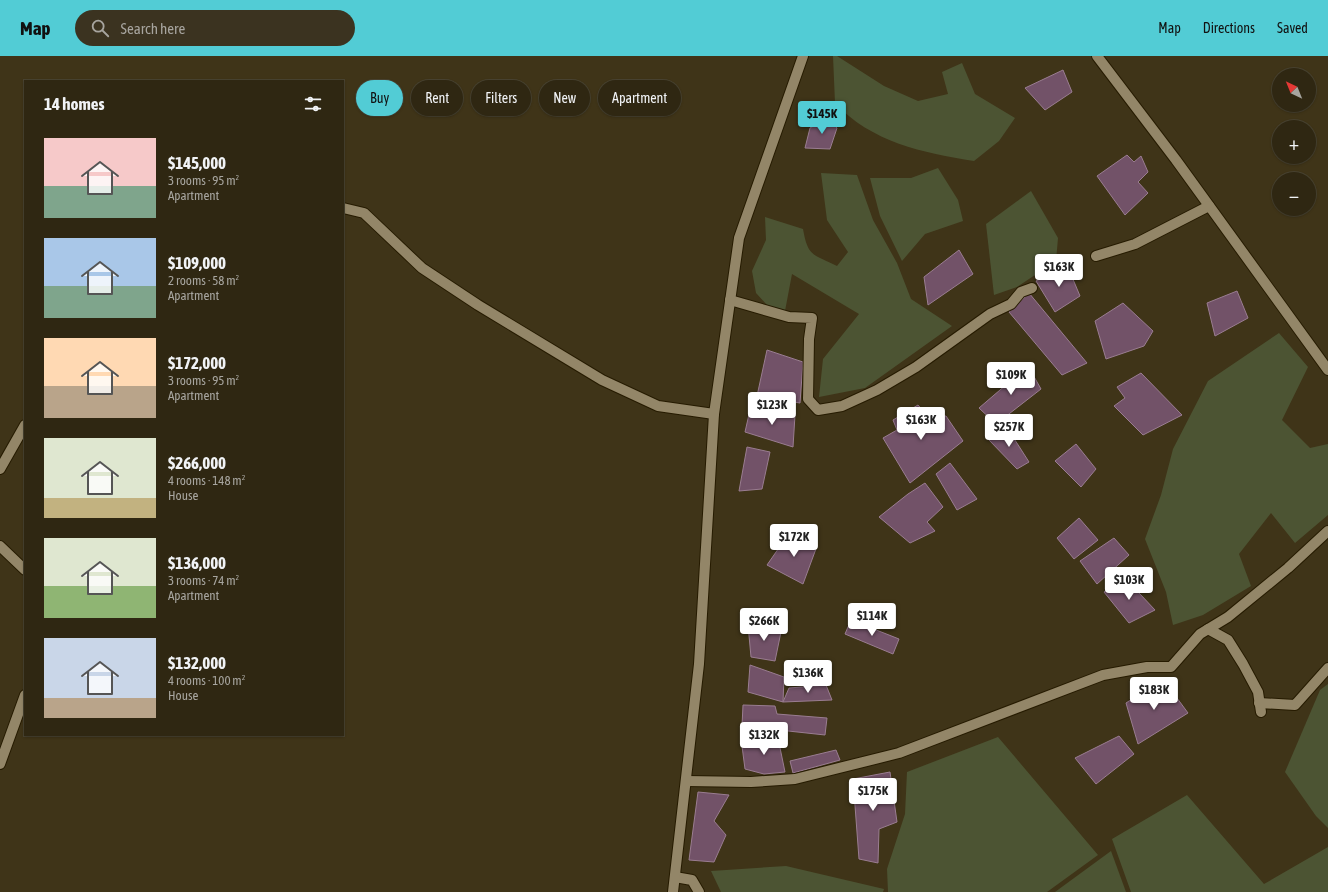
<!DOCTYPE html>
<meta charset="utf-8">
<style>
:root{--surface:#2f2712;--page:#3b3320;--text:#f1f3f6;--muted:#a7a59f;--line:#4a4432;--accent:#52ccd5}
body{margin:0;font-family:"Asap Condensed",sans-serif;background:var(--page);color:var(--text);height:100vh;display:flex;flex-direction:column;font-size:15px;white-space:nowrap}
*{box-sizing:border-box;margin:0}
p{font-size:13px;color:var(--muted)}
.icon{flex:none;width:22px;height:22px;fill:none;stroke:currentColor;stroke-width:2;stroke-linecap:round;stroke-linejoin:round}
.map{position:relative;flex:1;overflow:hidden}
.drawer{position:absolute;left:24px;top:24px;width:320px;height:656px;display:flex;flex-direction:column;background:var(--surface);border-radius:0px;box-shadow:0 1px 3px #0004,0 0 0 1px var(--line)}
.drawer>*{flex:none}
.banner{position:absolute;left:356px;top:24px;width:380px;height:36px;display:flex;gap:8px}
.needle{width:26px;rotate:317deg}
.buttons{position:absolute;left:1272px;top:12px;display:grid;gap:8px}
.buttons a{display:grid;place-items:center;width:44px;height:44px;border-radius:50%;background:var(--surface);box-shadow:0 1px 3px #0004,0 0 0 1px var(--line);font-size:20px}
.price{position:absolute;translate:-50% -34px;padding:0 9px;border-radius:4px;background:#fff;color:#222;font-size:13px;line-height:26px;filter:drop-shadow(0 1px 2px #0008)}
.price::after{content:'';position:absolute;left:50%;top:24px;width:12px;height:9px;margin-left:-6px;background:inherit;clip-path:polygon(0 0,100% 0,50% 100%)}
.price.current{background:var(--accent);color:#111}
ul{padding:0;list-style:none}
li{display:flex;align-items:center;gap:12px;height:100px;padding:0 20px}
li span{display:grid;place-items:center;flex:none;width:112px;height:80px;border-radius:0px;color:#555}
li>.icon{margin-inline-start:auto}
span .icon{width:48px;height:48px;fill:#fffc;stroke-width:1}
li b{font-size:17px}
h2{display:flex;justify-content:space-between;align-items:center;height:48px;padding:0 20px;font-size:17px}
.chip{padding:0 14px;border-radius:18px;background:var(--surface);box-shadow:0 1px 3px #0004,0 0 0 1px var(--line);font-size:14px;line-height:36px}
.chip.current{background:var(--accent);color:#111}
header{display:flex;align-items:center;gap:24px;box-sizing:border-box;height:56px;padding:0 20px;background:var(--accent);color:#111}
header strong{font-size:19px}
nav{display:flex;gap:22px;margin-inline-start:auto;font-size:14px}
.search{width:280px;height:36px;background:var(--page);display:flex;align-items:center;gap:10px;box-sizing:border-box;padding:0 14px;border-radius:22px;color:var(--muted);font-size:15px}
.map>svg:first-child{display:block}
.green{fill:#4c5433}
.building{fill:#725268;stroke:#9a7d91}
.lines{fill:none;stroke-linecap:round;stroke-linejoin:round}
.street-casing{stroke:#261b00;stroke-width:12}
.street{stroke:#938668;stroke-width:10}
</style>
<header>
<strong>Map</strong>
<div class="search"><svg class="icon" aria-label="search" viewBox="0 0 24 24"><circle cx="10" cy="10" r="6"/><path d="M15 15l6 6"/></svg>Search here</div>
<nav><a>Map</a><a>Directions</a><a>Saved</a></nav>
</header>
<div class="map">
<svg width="1328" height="836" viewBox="0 0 1328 836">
<rect width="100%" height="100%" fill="#3f3418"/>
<g class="green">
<path d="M833 0H837L884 30 918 45 948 38 942 16 962 7 975 38 1015 62 999 85 974 105C923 97 871 86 835 47Z"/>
<path d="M938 112 958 144 963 165 925 178 902 205 880 160 870 122H911Z"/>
<path d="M821 117 857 119 873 164 897 207 911 243 952 270 865 332 819 341 823 303 859 258 792 218 785 255 768 250 756 237 752 215 766 184 765 161 803 173C808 201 813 198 837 210L848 196 827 164Z"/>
<path d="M1031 135 1058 182 1056 205 1017 231 994 239 986 168Z"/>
<path d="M1279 277 1308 311 1282 364 1310 392 1328 388V459L1295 487 1271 457 1239 498 1251 530 1203 559 1173 569 1166 536 1145 483 1161 439 1173 393 1208 325Z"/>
<path d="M1328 628V772L1316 760 1285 716 1320 634Z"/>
<path d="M998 681 1098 799 1047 836H888L887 813 905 758 907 716Z"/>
<path d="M1187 739 1264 828 1328 791V836H1131L1112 783Z"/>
<path d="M1111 795 1126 836H1055Z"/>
<path d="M786 810 884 833 883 836H721L711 815Z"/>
</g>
<g class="building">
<path d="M1063 14 1072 36 1045 54 1025 32Z"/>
<path d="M828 62 837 72 830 93 805 92 810 72Z"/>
<path d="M1127 99 1134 106 1141 100 1148 116 1138 126 1148 137 1125 159 1097 120Z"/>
<path d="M959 194 973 218 928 249 924 221Z"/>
<path d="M1067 209 1080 240 1055 256 1036 225Z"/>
<path d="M1237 235 1248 262 1215 280 1207 247Z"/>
<path d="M1029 237 1087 307 1062 319 1009 256Z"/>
<path d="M1123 247 1153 275 1144 290 1106 303 1095 265Z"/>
<path d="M767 294 803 306 800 347 757 340Z"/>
<path d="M1028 310 1041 333 996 368 979 352Z"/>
<path d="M1141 317 1182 359 1143 379 1114 350 1125 342 1117 331Z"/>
<path d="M918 349 928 360H946L963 385 910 427 883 382 897 374 893 364Z"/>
<path d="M750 354 795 359 793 391 745 376Z"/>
<path d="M1006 370 1029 406 1017 413 989 384Z"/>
<path d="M1076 388 1096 413 1081 431 1055 405Z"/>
<path d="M747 391 770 396 762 433 739 435Z"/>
<path d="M950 407 977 443 957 454 936 418Z"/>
<path d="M925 427 943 451 927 466 935 475 910 487 879 461 908 438Z"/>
<path d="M1079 462 1098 484 1074 503 1057 482Z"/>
<path d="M790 476 817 490 803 528 767 509Z"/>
<path d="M1114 482 1129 499 1097 528 1080 505Z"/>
<path d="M1125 522 1155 554 1129 567 1104 536Z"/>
<path d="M851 564 899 583 893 598 845 578Z"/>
<path d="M748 569 782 571 775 605 751 601Z"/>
<path d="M750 609 784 621 783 646 748 636Z"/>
<path d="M1163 623 1188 657 1138 688 1126 647Z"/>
<path d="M826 629 832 644 783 646 789 632Z"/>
<path d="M743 649 775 650 777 658 827 662 825 679 742 670Z"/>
<path d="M1119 680 1134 698 1096 728 1075 702Z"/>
<path d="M778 682 785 716 764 718 745 713 742 690H750L749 683Z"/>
<path d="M836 694 840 704 793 717 790 705Z"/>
<path d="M890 716 897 766 879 773 878 807 859 803 853 723Z"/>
<path d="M698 736 729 739 714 765 726 779 714 806 689 804Z"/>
</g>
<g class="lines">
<defs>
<g id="street">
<path d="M1097 0 1176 104 1328 314"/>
<path d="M343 152 364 157 422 212 478 249 602 324 658 350 714 358"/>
<path d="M1096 200 1135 188 1209 150"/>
<path d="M730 244 789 261 812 262 809 283 808 343 818 354 842 350 877 334 916 311 990 258 1011 248 1021 236 1032 232"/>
<path d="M0 413 25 369"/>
<path d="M0 490 25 514"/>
<path d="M1208 573 1228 584 1243 608 1258 636 1261 656"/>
<path d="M1259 647 1295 649 1328 612"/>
<path d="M0 708 25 639"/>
<path d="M686 725 751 726 795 723 899 697 1103 619 1147 611H1171L1200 578 1228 561 1288 512 1328 475"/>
<path d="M675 821 692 824 699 836"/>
<path d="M673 836 699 608 714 358 739 182 803 0"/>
</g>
</defs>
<use href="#street" class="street-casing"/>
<use href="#street" class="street"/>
</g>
</svg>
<div class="buttons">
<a><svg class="needle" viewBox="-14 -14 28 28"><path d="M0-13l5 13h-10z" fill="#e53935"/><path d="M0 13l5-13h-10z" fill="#a7a59f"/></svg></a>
<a>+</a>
<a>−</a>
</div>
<b class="price current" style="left:822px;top:79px">$145K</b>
<b class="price" style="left:1059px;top:232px">$163K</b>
<b class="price" style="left:1011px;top:340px">$109K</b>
<b class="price" style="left:772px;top:370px">$123K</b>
<b class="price" style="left:921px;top:385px">$163K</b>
<b class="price" style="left:1009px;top:392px">$257K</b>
<b class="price" style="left:794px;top:502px">$172K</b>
<b class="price" style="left:1129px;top:545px">$103K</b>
<b class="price" style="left:872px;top:581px">$114K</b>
<b class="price" style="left:764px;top:586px">$266K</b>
<b class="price" style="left:808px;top:638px">$136K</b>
<b class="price" style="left:1154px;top:655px">$183K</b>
<b class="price" style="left:764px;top:700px">$132K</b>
<b class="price" style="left:873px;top:756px">$175K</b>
<div class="banner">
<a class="chip current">Buy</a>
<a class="chip">Rent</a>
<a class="chip">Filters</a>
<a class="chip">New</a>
<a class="chip">Apartment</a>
</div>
<section class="drawer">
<h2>14 homes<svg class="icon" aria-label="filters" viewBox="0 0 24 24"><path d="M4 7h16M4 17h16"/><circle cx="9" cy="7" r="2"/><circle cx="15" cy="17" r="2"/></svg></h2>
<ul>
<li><span style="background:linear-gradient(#f6c9c9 60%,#7fa58c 0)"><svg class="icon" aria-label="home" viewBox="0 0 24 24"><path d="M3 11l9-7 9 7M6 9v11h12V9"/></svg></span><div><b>$145,000</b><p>3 rooms · 95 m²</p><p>Apartment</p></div></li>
<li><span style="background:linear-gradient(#a9c7e8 60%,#7fa58c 0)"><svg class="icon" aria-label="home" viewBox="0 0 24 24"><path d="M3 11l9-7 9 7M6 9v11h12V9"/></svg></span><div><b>$109,000</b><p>2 rooms · 58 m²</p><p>Apartment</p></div></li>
<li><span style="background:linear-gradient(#ffd9b3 60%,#b9a48a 0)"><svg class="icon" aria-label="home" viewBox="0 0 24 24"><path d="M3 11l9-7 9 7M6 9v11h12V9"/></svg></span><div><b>$172,000</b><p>3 rooms · 95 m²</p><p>Apartment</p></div></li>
<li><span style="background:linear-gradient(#dfe7d0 75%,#c2b280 0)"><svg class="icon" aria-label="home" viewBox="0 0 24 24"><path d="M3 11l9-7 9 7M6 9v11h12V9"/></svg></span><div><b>$266,000</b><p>4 rooms · 148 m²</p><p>House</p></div></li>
<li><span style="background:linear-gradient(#dfe7d0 60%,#8fb573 0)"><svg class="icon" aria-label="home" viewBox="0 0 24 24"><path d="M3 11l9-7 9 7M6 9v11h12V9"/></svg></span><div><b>$136,000</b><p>3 rooms · 74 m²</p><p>Apartment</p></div></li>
<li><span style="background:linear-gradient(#c9d6e8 75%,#b9a48a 0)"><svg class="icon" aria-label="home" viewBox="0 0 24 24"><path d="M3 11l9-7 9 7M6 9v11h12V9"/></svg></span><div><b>$132,000</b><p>4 rooms · 100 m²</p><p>House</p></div></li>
</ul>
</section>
</div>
